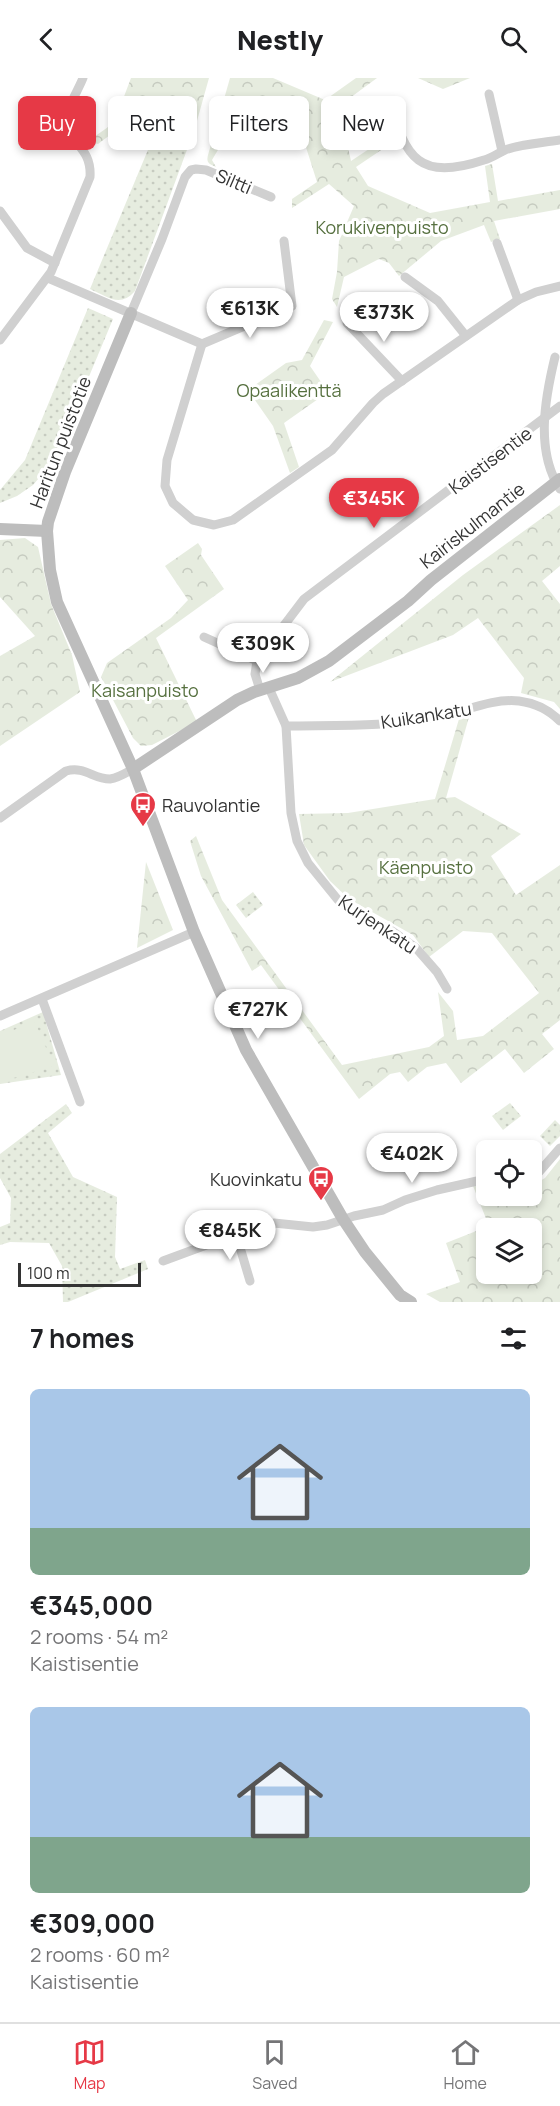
<!DOCTYPE html>
<meta charset="utf-8">
<style>
:root{--surface:#fff;--page:#f2f2f2;--text:#202124;--muted:#757577;--line:#e0e0e0;--accent:#e63946}
body{margin:0;font-family:Manrope,sans-serif;background:var(--page);color:var(--text);height:100vh;display:flex;flex-direction:column;font-size:22px;white-space:nowrap}
*{box-sizing:border-box;margin:0}
p{font-size:20px;color:var(--muted)}
.icon{flex:none;width:33px;height:33px;fill:none;stroke:currentColor;stroke-width:2;stroke-linecap:round;stroke-linejoin:round}
.map{position:relative;height:1224px;overflow:hidden}
.details{display:flex;flex-direction:column;background:var(--surface);flex:1}
.details>*{flex:none}
.top-card{position:absolute;left:18px;top:18px;width:525px;height:54px;display:flex;gap:12px}
.tools{position:absolute;left:476px;top:1062px;display:grid;gap:12px}
.tools a{display:grid;place-items:center;width:66px;height:66px;border-radius:9px;background:var(--surface);box-shadow:0 3px 9px #0003;font-size:30px}
.scale{position:absolute;left:18px;bottom:15px;width:123px;box-sizing:border-box;padding-left:6px;border:3px solid #333;border-top:0;font-size:16px;line-height:21px;white-space:nowrap;color:#333;-webkit-text-stroke:4px #fff;paint-order:stroke}
.price{position:absolute;translate:-50% -51px;padding:0 14px;border-radius:21px;background:#fff;color:#222;font-size:20px;line-height:39px;filter:drop-shadow(0 2px 3px #0008)}
.price::after{content:'';position:absolute;left:50%;top:36px;width:18px;height:14px;margin-left:-9px;background:inherit;clip-path:polygon(0 0,100% 0,50% 100%)}
.price.on{background:var(--accent);color:#fff}
ul{padding:0;list-style:none}
li{display:grid;align-content:center;gap:12px;height:318px;padding:0 30px}
li span{display:grid;place-items:center;height:186px;border-radius:9px;color:#555}
li>.icon{margin-inline-start:auto}
span .icon{width:108px;height:108px;fill:#fffc;stroke-width:1}
li b{font-size:26px}
h2{display:flex;justify-content:space-between;align-items:center;height:72px;padding:0 30px;font-size:26px}
.chip{padding:0 21px;border-radius:9px;background:var(--surface);box-shadow:0 3px 9px #0003;font-size:21px;line-height:54px}
.chip.on{background:var(--accent);color:#fff}
header{display:flex;justify-content:space-between;align-items:center;height:78px;padding:0 30px;background:var(--surface);font-size:27px;font-weight:800}
.menu{display:flex;justify-content:space-around;align-items:center;height:84px;border-top:2px solid var(--line);background:var(--surface);font-size:16px;color:var(--muted)}
.menu a{display:grid;justify-items:center;gap:3px}
.menu .on{color:var(--accent)}
.map>svg:first-child{display:block}
.green{fill:url(#green-dots)}
.forest{fill:url(#forest-crowns);fill-rule:evenodd}
.pitch{fill:#e6ecdf}
.lines{fill:none;stroke-linecap:round;stroke-linejoin:round}
.street{stroke:#d0d0d0;stroke-width:9}
.secondary{stroke:#bdbdbd;stroke-width:12}
.labels{text-anchor:middle;dominant-baseline:central;stroke-width:6;stroke-linejoin:round;paint-order:stroke}
.street-label{font-size:18px;fill:#333;stroke:#fff}
.park-label{font-size:18px;fill:#56703f;stroke:#fff}
.poi-label{font-size:18px;fill:#333;stroke:#fff;text-anchor:start}
</style>
<header><svg class="icon" aria-label="back" viewBox="0 0 24 24"><path d="M15 5l-7 7 7 7"/></svg>Nestly<svg class="icon" aria-label="search" viewBox="0 0 24 24"><circle cx="10" cy="10" r="6"/><path d="M15 15l6 6"/></svg></header>
<div class="map">
<svg width="560" height="1224" viewBox="0 0 560 1224">
<defs>
<pattern id="green-dots" width="8" height="8" patternUnits="userSpaceOnUse" patternTransform="scale(1.5)"><rect width="8" height="8" fill="#e6ecdf"/><path d="M2 2h.1M6 6h.1" fill="none" stroke="#c6cbc0" stroke-width="1.8" stroke-linecap="round"/></pattern>
<pattern id="forest-crowns" width="20" height="18" patternUnits="userSpaceOnUse" patternTransform="scale(1.5)"><rect width="20" height="18" fill="#e6ecdf"/><path d="M2 6a3 3 0 1 1 6 0M12 15a3 3 0 1 1 6 0" fill="none" stroke="#c6cbc0"/></pattern>
</defs>
<rect width="100%" height="100%" fill="#fff"/>
<g class="green">
<path d="M195 50 135 213C120 230 108 219 90 211L150 67 149 52Z"/>
<path d="M88 230 113 241 60 368 51 386 33 407 17 418 0 425V412L25 382Z"/>
<path d="M253 814 263 827 246 840 236 827Z"/>
<path d="M43 934 61 997 0 1006V953Z"/>
<path d="M510 1025 521 1038 503 1052 492 1038Z"/>
<path d="M66 1026 72 1035 48 1055 73 1099 117 1119 115 1179 120 1191 145 1182 148 1191 68 1224H63L62 1188 49 1165 10 1164 0 1167V1149L10 1145 11 1120 0 1100V1076Z"/>
<path d="M555 1042 560 1047V1058L550 1068 540 1058Z"/>
</g>
<g class="forest">
<path d="M131 0H209L195 50 114 54 98 66 88 63 114 45Z"/>
<path d="M230 0H273L325 22 356 0H377L339 28 351 83 393 55 396 62 356 89 368 108 430 135 490 124 485 88 492 86 498 123 560 112V131L494 143 500 161 491 164 484 147 441 163 399 198 389 185 379 181 344 199 337 229 332 221 337 194 339 163 354 128 329 106 292 130V121L317 104 298 44 247 23 212 82 216 89C209 86 206 85 208 77Z"/>
<path d="M418 0H470L443 11Z"/>
<path d="M324 242 333 244 310 288 328 314 284 345 299 389 290 395 273 348 248 312 286 285 302 282Z"/>
<path d="M560 427V488L542 503 560 526V631L554 624 521 615 524 600 478 540 453 557 330 604 463 497Z"/>
<path d="M25 460 38 469 51 526 72 577 80 614 0 668V578L35 558 0 519V462Z"/>
<path d="M198 465 202 471 201 477 224 511 156 560 197 644 152 667 141 668 133 660 101 599 107 585 171 540 188 522 165 488Z"/>
<path d="M469 639 446 720 455 719 521 756 491 778 516 817 560 787V942L542 956 554 971 524 995 505 971 461 1005 446 985 427 989 408 1004 400 994 390 996 359 1021 261 887 252 893 201 798 190 763 196 758 222 822 342 987 429 969 444 958 438 914 453 933 457 962 483 958 539 915 492 855 463 853 429 879 413 857 349 821 330 803 304 767 299 736 348 735 435 721 459 641Z"/>
<path d="M146 784 173 852 137 870Z"/>
<path d="M560 1081V1224H440L426 1216 460 1204 446 1165 489 1148 473 1108H486V1118H531V1108L545 1100ZM486 1150H531V1196H486Z"/>
</g>
<path class="pitch" d="M34 942 54 988 0 1004V959Z"/>
<g class="lines">
<g class="street">
<path d="M489 16 502 73"/>
<path d="M390 23C405 81 420 103 484 82 492 80 498 75 505 72 522 66 542 65 560 62"/>
<path d="M0 133 27 170 55 185"/>
<path d="M497 165 518 222"/>
<path d="M405 199 438 223 466 258"/>
<path d="M48 200 202 266 292 228 284 163"/>
<path d="M131 235 162 161 185 99 191 92 196 91 206 92 271 119"/>
<path d="M347 245 402 303"/>
<path d="M0 262 51 194 90 99C92 69 69 66 67 44 66 30 78 13 83 0"/>
<path d="M202 266 167 382 165 408 173 425 193 442 214 447 233 442 332 372 373 325 383 316 518 222 536 214 560 208"/>
<path d="M555 279C545 320 535 373 560 411"/>
<path d="M204 559 257 583"/>
<path d="M269 610 286 648 291 735 297 763 308 785 338 822 348 830 392 853 416 870 437 894 447 911"/>
<path d="M260 612 255 596 257 583 304 521 560 328"/>
<path d="M286 648C336 647 388 649 438 639 464 634 492 620 519 623 535 625 549 632 560 643"/>
<path d="M0 740 66 693C85 688 93 701 110 701 118 700 126 695 133 691"/>
<path d="M42 921 80 1024"/>
<path d="M0 938 194 854"/>
<path d="M531 1098 539 1094 560 1070"/>
<path d="M236 1156 250 1203"/>
<path d="M163 1183 236 1156 262 1148 274 1145 313 1149 327 1147 354 1138 383 1132 405 1122 437 1112 486 1101"/>
</g>
<g class="secondary">
<path d="M131 235 65 394 48 444 47 453 50 492 57 524 133 691 194 854 246 972 343 1141 365 1174 400 1217 411 1224"/>
<path d="M0 451 47 453"/>
<path d="M133 691 237 622 254 614 298 600 329 583 408 523 431 502 560 401"/>
</g>
</g>
<defs>
<symbol id="bus-pin" viewBox="-11 -11 22 30"><path d="M0 17L-7.5 6A9.5 9.5 0 1 1 7.5 6Z" fill="#e63946" stroke="#fff"/><path d="M-5-6H5V4H4V6H2V4H-2V6H-4V4H-5ZM-3.5-4V0h7V-4ZM-3.5 1.2v1.5H-2V1.2ZM2 1.2v1.5H3.5V1.2Z" fill="#fff"/></symbol>
</defs>
<g fill-rule="evenodd">
<use href="#bus-pin" x="128" y="712" width="30" height="40"/>
<use href="#bus-pin" x="306" y="1086" width="30" height="40"/>
</g>
<g class="labels">
<g class="street-label">
<text transform="translate(234 103) rotate(23)">Siltti</text>
<text transform="translate(60 364) rotate(-69)">Haritun puistotie</text>
<text transform="translate(490 382) rotate(-37)">Kaistisentie</text>
<text transform="translate(472 447) rotate(-38)">Kairiskulmantie</text>
<text transform="translate(426 637) rotate(-9)">Kuikankatu</text>
<text transform="translate(378 846) rotate(34)">Kurjenkatu</text>
</g>
<g class="park-label">
<text x="382" y="149">Korukivenpuisto</text>
<text x="289" y="312">Opaalikenttä</text>
<text x="145" y="612">Kaisanpuisto</text>
<text x="426" y="789">Käenpuisto</text>
</g>
<g class="poi-label">
<text x="162" y="727">Rauvolantie</text>
<text x="302" y="1101" text-anchor="end">Kuovinkatu</text>
</g>
</g>
</svg>
<div class="tools">
<a><svg class="icon" aria-label="locate" viewBox="0 0 24 24"><circle cx="12" cy="12" r="6"/><path d="M12 2v4M12 18v4M2 12h4M18 12h4"/></svg></a>
<a><svg class="icon" aria-label="layers" viewBox="0 0 24 24"><path d="M12 4l9 5-9 5-9-5zM3 14l9 5 9-5"/></svg></a>
</div>
<div class="scale">100 m</div>
<b class="price" style="left:250px;top:261px">€613K</b>
<b class="price" style="left:384px;top:265px">€373K</b>
<b class="price on" style="left:374px;top:451px">€345K</b>
<b class="price" style="left:263px;top:596px">€309K</b>
<b class="price" style="left:258px;top:962px">€727K</b>
<b class="price" style="left:412px;top:1106px">€402K</b>
<b class="price" style="left:230px;top:1183px">€845K</b>
<div class="top-card">
<a class="chip on">Buy</a>
<a class="chip">Rent</a>
<a class="chip">Filters</a>
<a class="chip">New</a>
</div>
</div>
<section class="details">
<h2>7 homes<svg class="icon" aria-label="filters" viewBox="0 0 24 24"><path d="M4 7h16M4 17h16"/><circle cx="9" cy="7" r="2"/><circle cx="15" cy="17" r="2"/></svg></h2>
<ul>
<li><span style="background:linear-gradient(#a9c7e8 75%,#7fa58c 0)"><svg class="icon" aria-label="home" viewBox="0 0 24 24"><path d="M3 11l9-7 9 7M6 9v11h12V9"/></svg></span><div><b>€345,000</b><p>2 rooms · 54 m²</p><p>Kaistisentie</p></div></li>
<li><span style="background:linear-gradient(#a9c7e8 70%,#7fa58c 0)"><svg class="icon" aria-label="home" viewBox="0 0 24 24"><path d="M3 11l9-7 9 7M6 9v11h12V9"/></svg></span><div><b>€309,000</b><p>2 rooms · 60 m²</p><p>Kaistisentie</p></div></li>
</ul>
</section>
<nav class="menu">
<a class="on"><svg class="icon" aria-label="map" viewBox="0 0 24 24"><path d="M3 6l6-2 6 2 6-2v14l-6 2-6-2-6 2zM9 4v14M15 6v14"/></svg>Map</a>
<a><svg class="icon" aria-label="saved" viewBox="0 0 24 24"><path d="M7 4h10v16l-5-4-5 4z"/></svg>Saved</a>
<a><svg class="icon" aria-label="home" viewBox="0 0 24 24"><path d="M3 11l9-7 9 7M6 9v11h12V9"/></svg>Home</a>
</nav>
